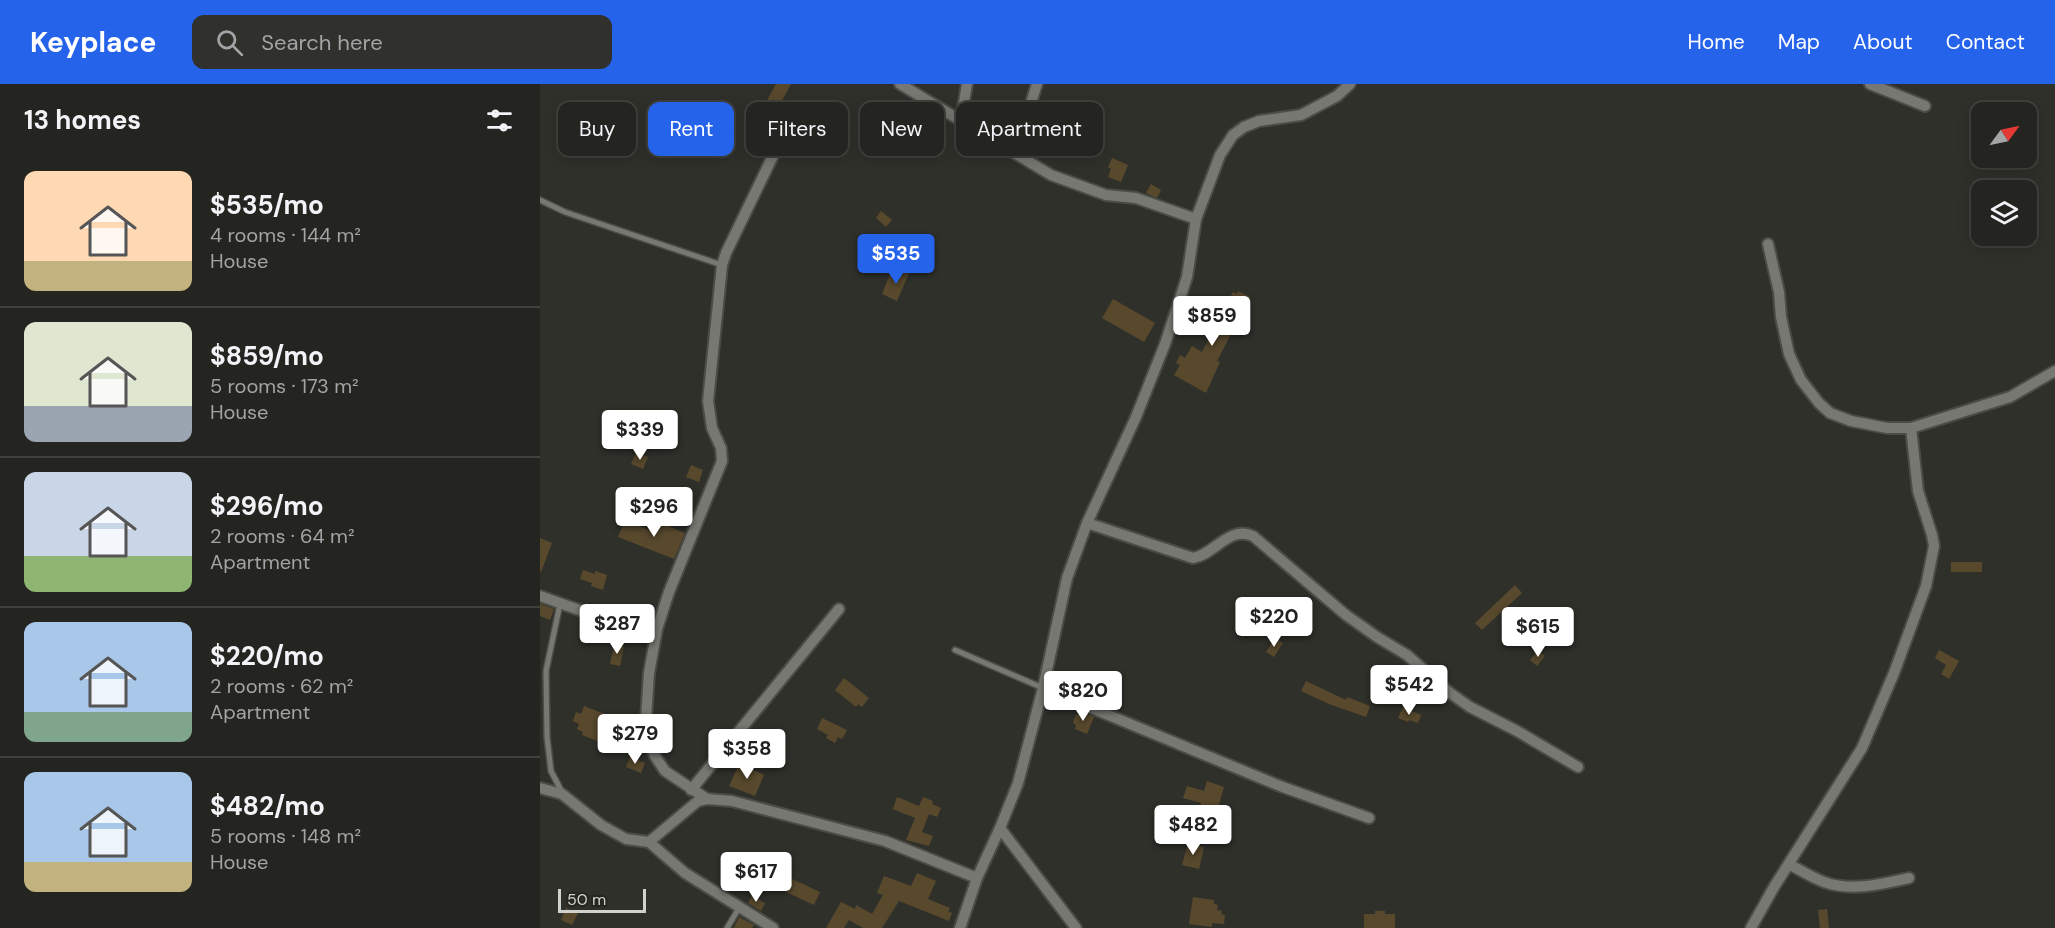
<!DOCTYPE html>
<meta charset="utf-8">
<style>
:root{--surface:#242420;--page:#30302d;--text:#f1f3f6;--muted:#a3a4a5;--line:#41413e;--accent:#2563eb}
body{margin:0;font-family:"DM Sans",sans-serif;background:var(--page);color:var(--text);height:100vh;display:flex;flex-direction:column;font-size:22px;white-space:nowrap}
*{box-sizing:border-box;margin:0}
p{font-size:20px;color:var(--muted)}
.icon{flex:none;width:33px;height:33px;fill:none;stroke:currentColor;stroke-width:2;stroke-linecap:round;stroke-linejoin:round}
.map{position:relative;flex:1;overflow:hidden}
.side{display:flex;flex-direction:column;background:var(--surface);width:540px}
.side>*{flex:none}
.hud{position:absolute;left:18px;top:18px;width:570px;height:54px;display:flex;gap:12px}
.needle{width:39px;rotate:57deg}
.buttons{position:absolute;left:1431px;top:18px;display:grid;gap:12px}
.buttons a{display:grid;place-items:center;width:66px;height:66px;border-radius:12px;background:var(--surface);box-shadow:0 3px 15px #0003,0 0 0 2px var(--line);font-size:30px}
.scale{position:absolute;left:18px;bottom:15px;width:88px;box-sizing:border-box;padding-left:6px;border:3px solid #d1d1ce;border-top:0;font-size:16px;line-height:21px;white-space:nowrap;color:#d1d1ce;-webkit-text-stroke:4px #262621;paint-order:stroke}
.price{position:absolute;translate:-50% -51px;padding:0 14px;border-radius:6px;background:#fff;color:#222;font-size:20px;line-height:39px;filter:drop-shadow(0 2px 3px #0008)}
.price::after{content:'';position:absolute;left:50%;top:36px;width:18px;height:14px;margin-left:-9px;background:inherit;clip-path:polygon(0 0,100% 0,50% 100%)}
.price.selected{background:var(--accent);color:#fff}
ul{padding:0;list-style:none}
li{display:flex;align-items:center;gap:18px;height:150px;padding:0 24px}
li+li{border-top:2px solid var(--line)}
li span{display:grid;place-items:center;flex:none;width:168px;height:120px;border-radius:12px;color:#555}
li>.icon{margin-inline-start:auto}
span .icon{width:72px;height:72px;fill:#fffc;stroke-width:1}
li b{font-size:26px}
h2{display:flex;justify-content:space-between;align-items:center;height:72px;padding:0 24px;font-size:26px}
.chip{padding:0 21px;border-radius:12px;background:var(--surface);box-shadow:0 3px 15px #0003,0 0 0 2px var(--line);font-size:21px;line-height:54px}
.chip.selected{background:var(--accent);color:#fff}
header{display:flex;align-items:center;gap:36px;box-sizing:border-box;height:84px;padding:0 30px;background:var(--accent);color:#fff}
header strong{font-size:28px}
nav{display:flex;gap:33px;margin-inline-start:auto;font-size:21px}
.search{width:420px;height:54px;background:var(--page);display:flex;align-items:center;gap:15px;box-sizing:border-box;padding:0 21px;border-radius:12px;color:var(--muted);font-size:22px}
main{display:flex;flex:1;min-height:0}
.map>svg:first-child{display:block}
.building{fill:#58492d}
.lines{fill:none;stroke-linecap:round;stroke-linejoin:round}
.service-casing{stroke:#4c4c47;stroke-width:8}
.minor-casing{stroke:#4c4c47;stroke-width:14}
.service{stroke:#787872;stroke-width:5}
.minor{stroke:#787872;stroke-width:10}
</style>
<header>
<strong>Keyplace</strong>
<div class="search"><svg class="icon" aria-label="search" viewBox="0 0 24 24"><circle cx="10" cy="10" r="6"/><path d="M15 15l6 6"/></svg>Search here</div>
<nav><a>Home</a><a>Map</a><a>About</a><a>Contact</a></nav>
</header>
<main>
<section class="side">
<h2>13 homes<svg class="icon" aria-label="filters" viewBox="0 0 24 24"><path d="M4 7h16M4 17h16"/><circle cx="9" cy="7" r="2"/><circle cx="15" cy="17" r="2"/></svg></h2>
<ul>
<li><span style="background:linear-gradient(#ffd9b3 75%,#c2b280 0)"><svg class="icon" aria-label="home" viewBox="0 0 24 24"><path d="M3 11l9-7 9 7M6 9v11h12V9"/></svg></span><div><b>$535/mo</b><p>4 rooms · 144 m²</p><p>House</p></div></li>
<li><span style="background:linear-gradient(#dfe7d0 70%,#9aa5b1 0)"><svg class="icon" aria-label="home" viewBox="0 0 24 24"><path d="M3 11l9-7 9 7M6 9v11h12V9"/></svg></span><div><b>$859/mo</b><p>5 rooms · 173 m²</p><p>House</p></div></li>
<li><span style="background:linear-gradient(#c9d6e8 70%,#8fb573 0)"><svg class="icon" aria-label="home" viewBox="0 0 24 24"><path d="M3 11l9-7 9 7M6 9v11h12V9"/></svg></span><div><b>$296/mo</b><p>2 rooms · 64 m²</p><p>Apartment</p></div></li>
<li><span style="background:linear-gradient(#a9c7e8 75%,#7fa58c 0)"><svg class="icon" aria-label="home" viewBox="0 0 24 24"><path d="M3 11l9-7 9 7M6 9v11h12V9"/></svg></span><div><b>$220/mo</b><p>2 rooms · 62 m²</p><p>Apartment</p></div></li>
<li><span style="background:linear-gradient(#a9c7e8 75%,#c2b280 0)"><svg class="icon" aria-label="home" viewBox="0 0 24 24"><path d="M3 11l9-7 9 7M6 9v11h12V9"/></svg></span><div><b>$482/mo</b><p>5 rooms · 148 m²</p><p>House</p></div></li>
</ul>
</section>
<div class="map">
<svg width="1515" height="844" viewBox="0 0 1515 844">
<rect width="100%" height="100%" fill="#30302b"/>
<g class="building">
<path d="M236 0H251L238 24 226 18Z"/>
<path d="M341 49 349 55 337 71 329 64Z"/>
<path d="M572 74 588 81 581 98 568 93 571 85 568 83Z"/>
<path d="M611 100 621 106 617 114 606 109Z"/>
<path d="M341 127 352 136 346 143 336 134Z"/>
<path d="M360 184 369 189 357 217 342 210 350 190 356 193Z"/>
<path d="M698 207 710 213 677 277 680 278 666 309 634 291 640 281 636 279 640 271 645 274 652 262 662 268 693 208 697 210Z"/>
<path d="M573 215 615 239 604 258 562 234Z"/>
<path d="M96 368 108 373 103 385 91 380Z"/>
<path d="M151 381 163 386 159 398 146 393Z"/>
<path d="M85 436 116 449 121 439 145 449 134 475 78 453Z"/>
<path d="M0 454 12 459 1 488H0Z"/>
<rect x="1411" y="478" width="31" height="10"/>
<path d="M43 486 55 490V487L67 491 63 506 51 502 52 499 40 495Z"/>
<path d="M975 501 982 509 942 546 935 539Z"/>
<path d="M0 520 14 525 10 536 0 532Z"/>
<path d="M735 554 743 559 734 573 726 568Z"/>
<path d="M74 560 84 563 80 582 70 580Z"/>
<path d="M998 566 1005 572 997 582 990 576Z"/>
<path d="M1399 566 1419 577 1409 595 1401 590 1406 581 1395 574Z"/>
<path d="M304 594 329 614 322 623 318 620 316 623 295 606Z"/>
<path d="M766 597 806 616 807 613 830 622 826 633 789 620 761 607Z"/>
<path d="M44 622 80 636 82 630 98 637 91 653 100 657 102 662 100 666 62 653 60 658 42 651 43 648 37 645 39 640 33 637 36 628 41 630Z"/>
<path d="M863 623 881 631 878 639 869 636 868 638 858 634Z"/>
<path d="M540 628 554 633 547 650 535 645 536 641 533 639 536 630 539 631Z"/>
<path d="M282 634 307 646 302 655 298 653 295 659 286 654 288 651 277 645Z"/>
<path d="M90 673 105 679 101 689 86 683Z"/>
<path d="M202 680 224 691 215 712 189 702 198 683 200 684Z"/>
<path d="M667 697 684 703 675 734 659 729 661 719 643 714 647 702 664 707Z"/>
<path d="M357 713 379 722 383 713 393 717 392 720 401 724 397 733 389 730 382 748 393 752 389 762 366 756 375 734 353 725Z"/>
<path d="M648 759 664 763 659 785 642 781Z"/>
<path d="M377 789 396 797 388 815 410 824 408 827 412 829 409 837 359 817 342 844H323L309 836 304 844H286L301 818 315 825 316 821 332 830 343 811 337 809 344 792 371 802Z"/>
<path d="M252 795 280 808 274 821 246 808Z"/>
<path d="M212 811 225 819 221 827 208 819Z"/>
<path d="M653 813 674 816V820L678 821 677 826 682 827 681 830 685 831 684 840 672 839V843L649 840Z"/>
<path d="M26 824 38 829 32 841 21 836Z"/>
<path d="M1287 825 1289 844H1280L1278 826Z"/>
<path d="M835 827H845V830H855V844H824V830H835Z"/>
<path d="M199 833 214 841 212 844H194Z"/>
</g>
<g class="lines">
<defs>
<g id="service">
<path d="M0 116 25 128 182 181"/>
<path d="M20 520 6 587 7 653 11 687 22 708"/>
<path d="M415 566 503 604"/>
<path d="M187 844 199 824"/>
</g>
<g id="minor">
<path d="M360 0 511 91 566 111 596 114 656 135"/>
<path d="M1330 0 1385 22"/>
<path d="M421 36 427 0"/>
<path d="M470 66 487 32 497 0"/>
<path d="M1228 160 1239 208 1241 233 1249 270 1261 296 1279 319 1290 329 1311 337 1347 344H1371L1470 313 1515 287"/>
<path d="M547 439 653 474C674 471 689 441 713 452L806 531 837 553 867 571 910 609 930 623 977 647 1038 683"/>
<path d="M0 512 70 537 117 545"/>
<path d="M503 604 740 702 829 734"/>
<path d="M0 704 22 710 61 741 86 755 109 758 158 717 167 715 192 717 345 757 437 794"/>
<path d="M151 706 299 525"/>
<path d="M167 715 125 687 115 672 108 657 106 635 109 589 117 545 129 508 182 377 181 364 172 344 168 317 182 181 186 169 245 47"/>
<path d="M460 744 536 844"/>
<path d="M109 758 145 789 233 844"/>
<path d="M1250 781C1261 786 1272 794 1284 798 1311 808 1342 800 1369 794"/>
<path d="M420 844 437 794 460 744 478 699 503 604 527 494 547 439 596 333 625 260 647 193 656 135 680 71 693 51 704 43 719 37 761 31 797 12 810 0"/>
<path d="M1211 844 1234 803 1322 664 1354 589 1386 502 1394 462 1392 451 1378 407 1371 344"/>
</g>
</defs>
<use href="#service" class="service-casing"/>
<use href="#minor" class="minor-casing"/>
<use href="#service" class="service"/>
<use href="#minor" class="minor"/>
</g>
</svg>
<div class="buttons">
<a><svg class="needle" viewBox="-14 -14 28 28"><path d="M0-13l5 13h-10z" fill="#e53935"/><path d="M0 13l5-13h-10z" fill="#a3a4a5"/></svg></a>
<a><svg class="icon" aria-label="layers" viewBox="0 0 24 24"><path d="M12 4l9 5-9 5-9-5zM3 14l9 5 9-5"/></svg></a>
</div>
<div class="scale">50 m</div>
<b class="price selected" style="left:356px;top:201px">$535</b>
<b class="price" style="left:672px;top:263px">$859</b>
<b class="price" style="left:100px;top:377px">$339</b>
<b class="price" style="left:114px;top:454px">$296</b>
<b class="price" style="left:734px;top:564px">$220</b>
<b class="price" style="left:77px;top:571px">$287</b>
<b class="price" style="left:998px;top:574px">$615</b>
<b class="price" style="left:869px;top:632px">$542</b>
<b class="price" style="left:543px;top:638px">$820</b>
<b class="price" style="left:95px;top:681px">$279</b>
<b class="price" style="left:207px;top:696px">$358</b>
<b class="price" style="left:653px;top:772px">$482</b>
<b class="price" style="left:216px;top:819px">$617</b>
<div class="hud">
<a class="chip">Buy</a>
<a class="chip selected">Rent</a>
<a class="chip">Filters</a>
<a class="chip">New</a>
<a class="chip">Apartment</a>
</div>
</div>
</main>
